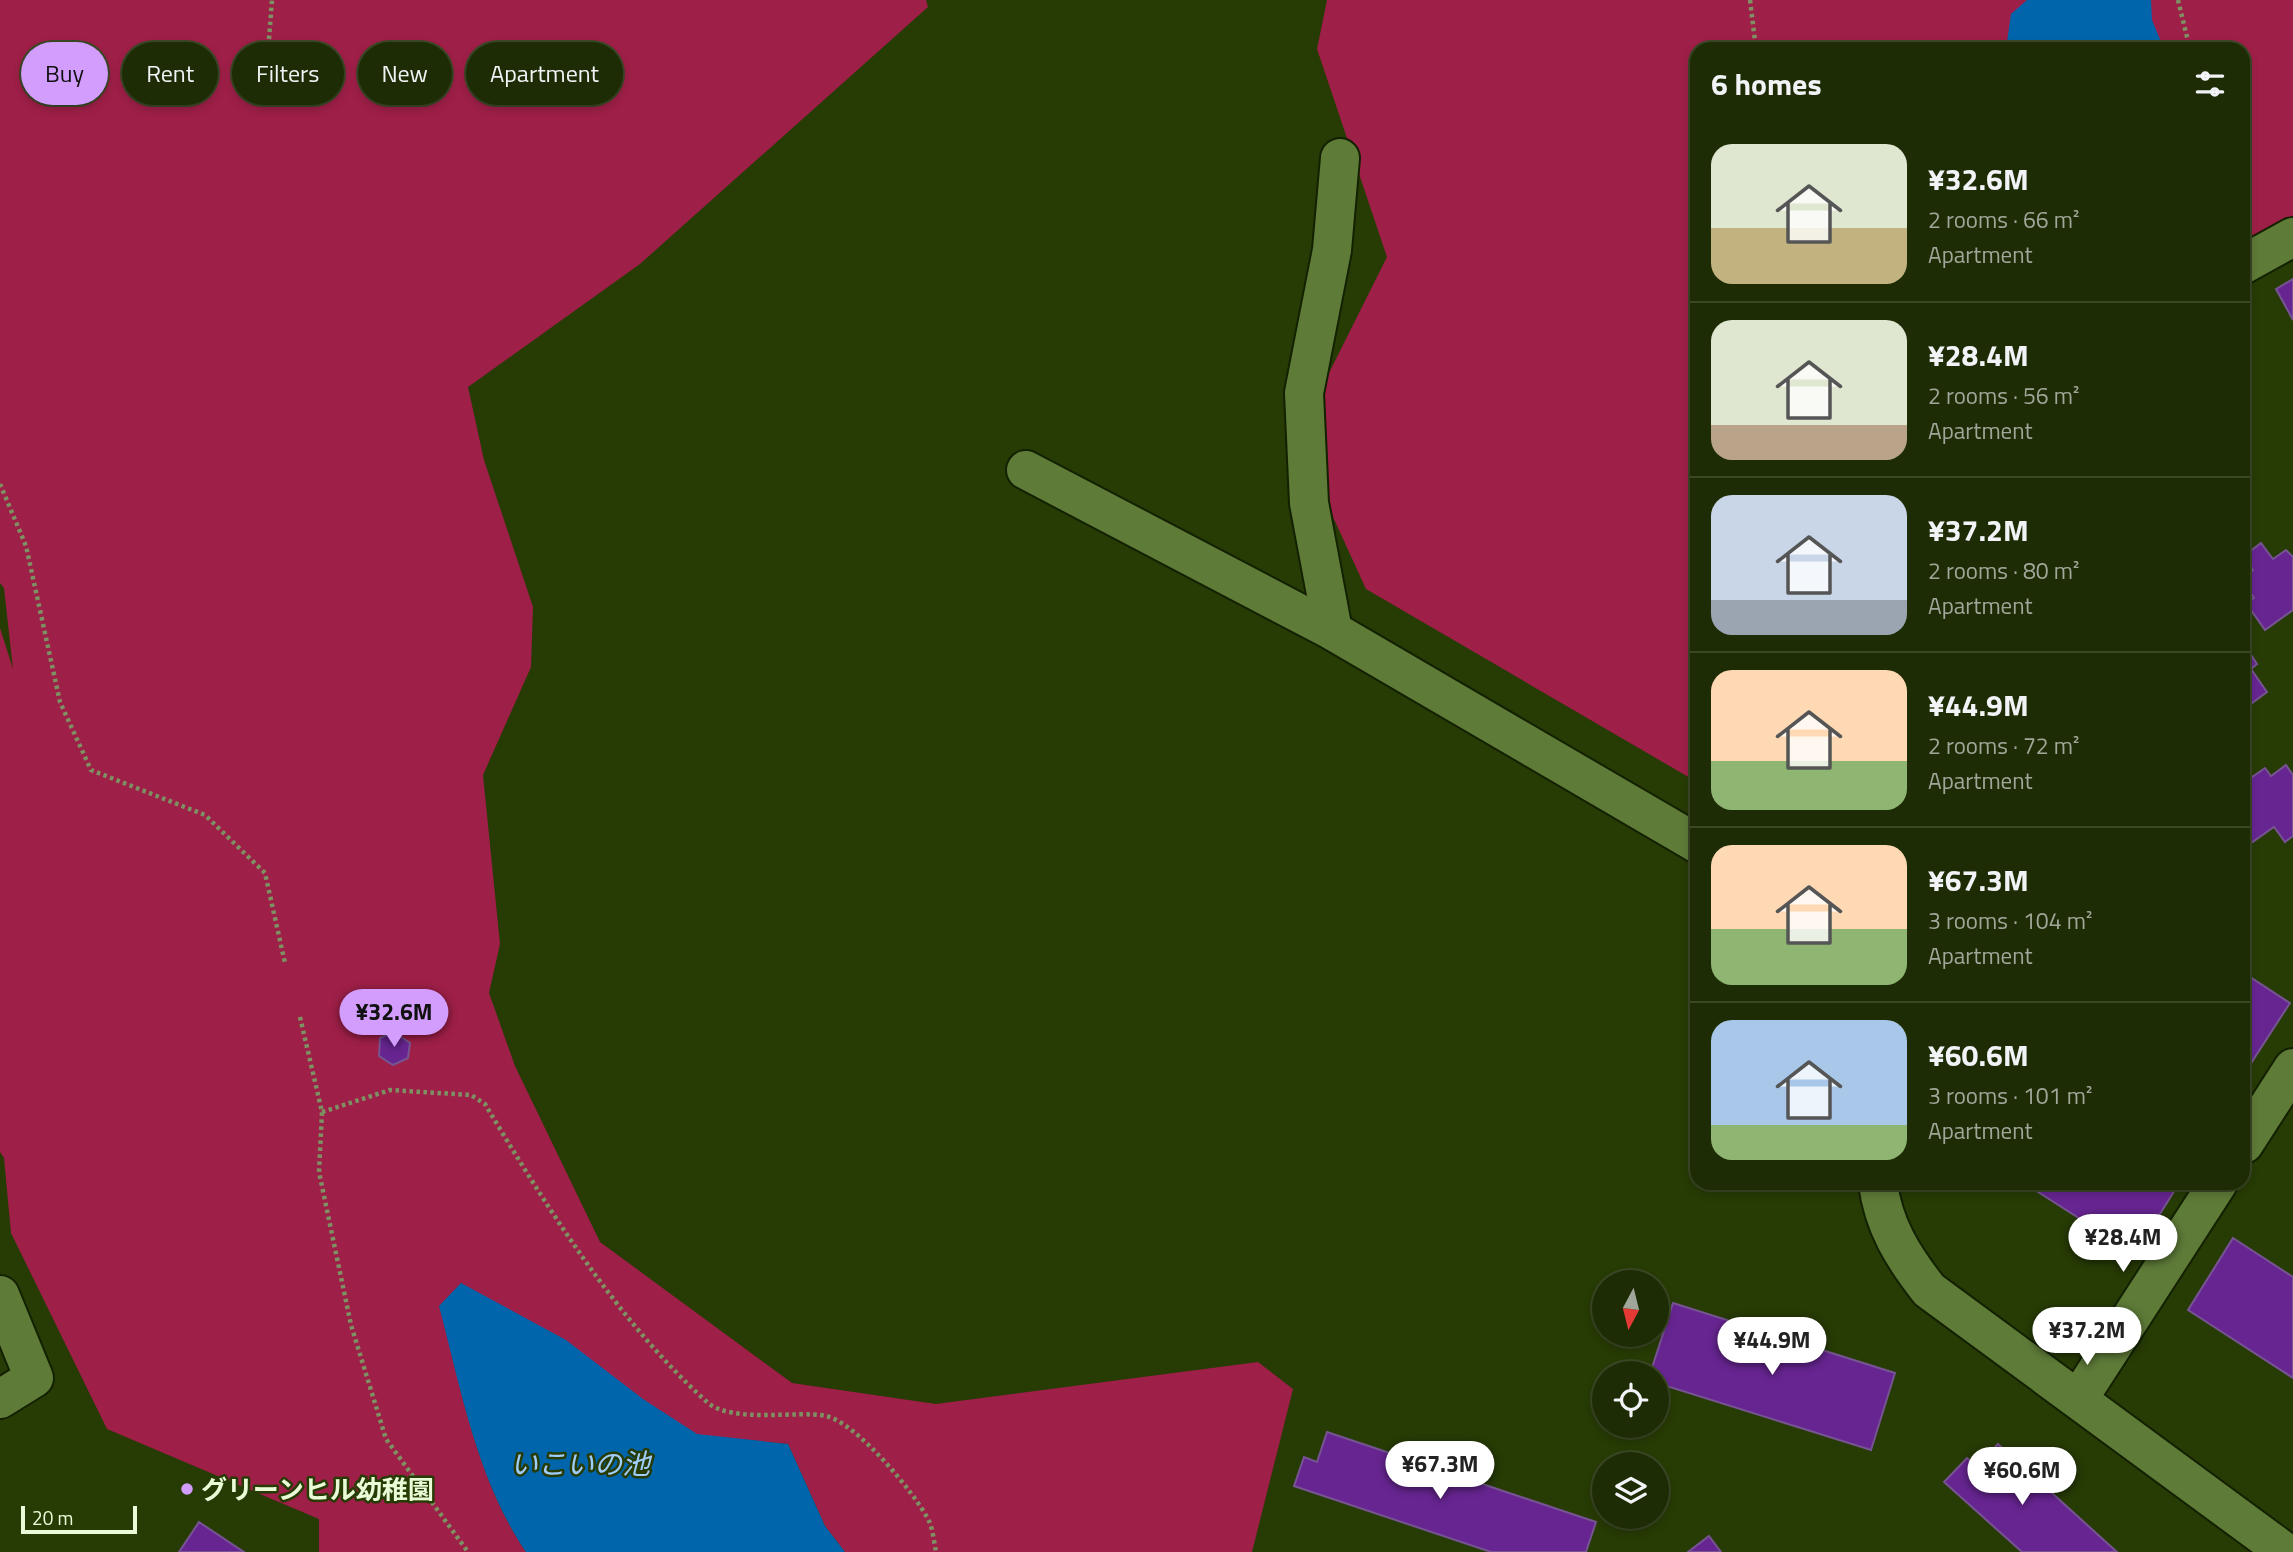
<!DOCTYPE html>
<meta charset="utf-8">
<style>
:root{--surface:#1d2c04;--page:#25340e;--text:#f1f3f6;--muted:#a0a79a;--line:#3b4826;--accent:#d29dfd}
body{margin:0;font-family:"Titillium Web","Noto Sans JP",sans-serif;background:var(--page);color:var(--text);height:100vh;display:flex;flex-direction:column;font-size:26px;white-space:nowrap}
*{box-sizing:border-box;margin:0}
p{font-size:23px;color:var(--muted)}
.icon{flex:none;width:38px;height:38px;fill:none;stroke:currentColor;stroke-width:2;stroke-linecap:round;stroke-linejoin:round}
.map{position:relative;flex:1;overflow:hidden}
.panel{position:absolute;left:1690px;top:42px;width:560px;height:1148px;display:flex;flex-direction:column;background:var(--surface);border-radius:21px;box-shadow:0 4px 10px #0003,0 0 0 2px var(--line)}
.panel>*{flex:none}
.top-card{position:absolute;left:21px;top:42px;width:665px;height:63px;display:flex;gap:14px}
.needle{width:46px;rotate:187deg}
.tools{position:absolute;left:1592px;top:1270px;display:grid;gap:14px}
.tools a{display:grid;place-items:center;width:77px;height:77px;border-radius:50%;background:var(--surface);box-shadow:0 4px 10px #0003,0 0 0 2px var(--line);font-size:35px}
.scale{position:absolute;left:21px;bottom:18px;width:116px;box-sizing:border-box;padding-left:7px;border:4px solid #eafbd8;border-top:0;font-size:19px;line-height:24px;white-space:nowrap;color:#eafbd8;-webkit-text-stroke:5px #273b05;paint-order:stroke}
.price{position:absolute;translate:-50% -60px;padding:0 16px;border-radius:24px;background:#fff;color:#222;font-size:23px;line-height:46px;filter:drop-shadow(0 2px 4px #0008)}
.price::after{content:'';position:absolute;left:50%;top:42px;width:21px;height:16px;margin-left:-10px;background:inherit;clip-path:polygon(0 0,100% 0,50% 100%)}
.price.selected{background:var(--accent);color:#111}
ul{padding:0;list-style:none}
li{display:flex;align-items:center;gap:21px;height:175px;padding:0 21px}
li+li{border-top:2px solid var(--line)}
li span{display:grid;place-items:center;flex:none;width:196px;height:140px;border-radius:21px;color:#555}
li>.icon{margin-inline-start:auto}
span .icon{width:84px;height:84px;fill:#fffc;stroke-width:1}
li b{font-size:30px}
h2{display:flex;justify-content:space-between;align-items:center;height:84px;padding:0 21px;font-size:30px}
.chip{padding:0 24px;border-radius:32px;background:var(--surface);box-shadow:0 4px 10px #0003,0 0 0 2px var(--line);font-size:24px;line-height:63px}
.chip.selected{background:var(--accent);color:#111}
.map>svg:first-child{display:block}
.green{fill:#9e1f47}
.water{fill:#0065ab}
.building{fill:#672591;stroke:#765491;stroke-width:2}
.lines{fill:none;stroke-linecap:round;stroke-linejoin:round}
.minor-casing{stroke:#132100;stroke-width:42}
.path{stroke:#7e9163;stroke-width:4.5;stroke-dasharray:3.5 3.5;stroke-linecap:butt}
.minor{stroke:#5e7b38;stroke-width:38}
.poi-dot{fill:#d29dfd;stroke:#273b05;stroke-width:2.5}
.labels{text-anchor:middle;dominant-baseline:central;stroke-width:5;stroke-linejoin:round;paint-order:stroke}
.poi-label{font-size:26px;font-weight:bold;fill:#eafbd8;stroke:#273b05;text-anchor:start}
.water-label{font-size:28px;font-style:italic;fill:#a0cdfa;stroke:#273b05}
</style>
<div class="map">
<svg width="2293" height="1552" viewBox="0 0 2293 1552">
<rect width="100%" height="100%" fill="#273b05"/>
<g class="green">
<path d="M0 0H926L928 7 640 264 468 387 484 460 533 607 531 667 483 775 500 944 489 993 515 1066 600 1242 792 1383 936 1404 1258 1362 1293 1389 1252 1552H845L825 1526 788 1444 698 1435 461 1283 440 1306C461 1389 477 1480 526 1552H319V1519L107 1429 11 1233 4 1158 0 1152V628L13 669 4 588 0 583Z"/>
<path d="M1327 0H2293V233L2244 248V49H1698L1697 782 1366 589 1333 517 1310 411 1387 257 1317 49Z"/>
</g>
<g class="water">
<path d="M2027 0H2151L2152 20 2164 49H2006L2011 14Z"/>
<path d="M461 1283 566 1340 643 1399 697 1434 788 1444 825 1526 845 1552H526C477 1480 461 1389 439 1306Z"/>
</g>
<g class="building">
<path d="M2293 279V320L2276 289Z"/>
<path d="M2261 543 2273 559 2286 550 2293 557V610L2265 630 2246 603 2254 598 2244 584V577L2253 570 2244 556Z"/>
<path d="M2244 644 2257 664 2251 669 2267 692 2244 709Z"/>
<path d="M2286 765 2293 775V836L2285 842 2274 827 2244 848V766L2252 777 2265 768 2271 776Z"/>
<path d="M2244 973 2290 1003 2244 1074Z"/>
<path d="M394 1032 410 1043 408 1058 393 1065 379 1056 380 1038Z"/>
<path d="M2024 1183H2174L2178 1185 2135 1254Z"/>
<path d="M2233 1238 2293 1277V1378L2188 1310Z"/>
<path d="M1673 1303 1895 1373 1871 1450 1657 1383V1374H1650Z"/>
<path d="M1327 1432 1596 1522 1586 1552H1491L1294 1486 1304 1457 1317 1462Z"/>
<path d="M1998 1444 2117 1552H2022L1944 1482 1967 1458 1977 1466Z"/>
<path d="M199 1522 244 1552H179Z"/>
<path d="M1709 1536 1721 1552H1688Z"/>
</g>
<g class="lines">
<defs>
<g id="minor">
<path d="M2244 264 2293 237"/>
<path d="M1026 470 1333 631 1698 844"/>
<path d="M1333 631 1309 503 1304 393 1332 250 1340 158"/>
<path d="M2244 1144 2293 1068"/>
<path d="M1878 1183C1883 1225 1903 1257 1929 1290L2285 1552"/>
<path d="M0 1295 34 1378 0 1399"/>
<path d="M2079 1398 2218 1183"/>
</g>
</defs>
<use href="#minor" class="minor-casing"/>
<g class="path">
<path d="M1750 0 1756 49"/>
<path d="M2178 0 2188 41 2184 49"/>
<path d="M269 39 272 0"/>
<path d="M0 484 26 546 60 702 91 770 205 815 265 873 285 963"/>
<path d="M300 1017 322 1112 319 1172 351 1325 386 1439 468 1552"/>
<path d="M322 1112 390 1090 471 1095 485 1104C546 1206 618 1322 707 1402 732 1424 797 1410 826 1416 857 1423 915 1493 929 1521 933 1530 934 1542 936 1552"/>
</g>
<use href="#minor" class="minor"/>
</g>
<circle class="poi-dot" cx="187" cy="1489" r="7"/>
<g class="labels">
<g class="poi-label">
<text x="201" y="1489">グリーンヒル幼稚園</text>
</g>
<g class="water-label">
<text x="580" y="1463">いこいの池</text>
</g>
</g>
</svg>
<div class="tools">
<a><svg class="needle" viewBox="-14 -14 28 28"><path d="M0-13l5 13h-10z" fill="#e53935"/><path d="M0 13l5-13h-10z" fill="#a0a79a"/></svg></a>
<a><svg class="icon" aria-label="locate" viewBox="0 0 24 24"><circle cx="12" cy="12" r="6"/><path d="M12 2v4M12 18v4M2 12h4M18 12h4"/></svg></a>
<a><svg class="icon" aria-label="layers" viewBox="0 0 24 24"><path d="M12 4l9 5-9 5-9-5zM3 14l9 5 9-5"/></svg></a>
</div>
<div class="scale">20 m</div>
<b class="price selected" style="left:394px;top:1049px">¥32.6M</b>
<b class="price" style="left:2123px;top:1274px">¥28.4M</b>
<b class="price" style="left:2087px;top:1367px">¥37.2M</b>
<b class="price" style="left:1772px;top:1377px">¥44.9M</b>
<b class="price" style="left:1440px;top:1501px">¥67.3M</b>
<b class="price" style="left:2022px;top:1507px">¥60.6M</b>
<div class="top-card">
<a class="chip selected">Buy</a>
<a class="chip">Rent</a>
<a class="chip">Filters</a>
<a class="chip">New</a>
<a class="chip">Apartment</a>
</div>
<section class="panel">
<h2>6 homes<svg class="icon" aria-label="filters" viewBox="0 0 24 24"><path d="M4 7h16M4 17h16"/><circle cx="9" cy="7" r="2"/><circle cx="15" cy="17" r="2"/></svg></h2>
<ul>
<li><span style="background:linear-gradient(#dfe7d0 60%,#c2b280 0)"><svg class="icon" aria-label="home" viewBox="0 0 24 24"><path d="M3 11l9-7 9 7M6 9v11h12V9"/></svg></span><div><b>¥32.6M</b><p>2 rooms · 66 m²</p><p>Apartment</p></div></li>
<li><span style="background:linear-gradient(#dfe7d0 75%,#b9a48a 0)"><svg class="icon" aria-label="home" viewBox="0 0 24 24"><path d="M3 11l9-7 9 7M6 9v11h12V9"/></svg></span><div><b>¥28.4M</b><p>2 rooms · 56 m²</p><p>Apartment</p></div></li>
<li><span style="background:linear-gradient(#c9d6e8 75%,#9aa5b1 0)"><svg class="icon" aria-label="home" viewBox="0 0 24 24"><path d="M3 11l9-7 9 7M6 9v11h12V9"/></svg></span><div><b>¥37.2M</b><p>2 rooms · 80 m²</p><p>Apartment</p></div></li>
<li><span style="background:linear-gradient(#ffd9b3 65%,#8fb573 0)"><svg class="icon" aria-label="home" viewBox="0 0 24 24"><path d="M3 11l9-7 9 7M6 9v11h12V9"/></svg></span><div><b>¥44.9M</b><p>2 rooms · 72 m²</p><p>Apartment</p></div></li>
<li><span style="background:linear-gradient(#ffd9b3 60%,#8fb573 0)"><svg class="icon" aria-label="home" viewBox="0 0 24 24"><path d="M3 11l9-7 9 7M6 9v11h12V9"/></svg></span><div><b>¥67.3M</b><p>3 rooms · 104 m²</p><p>Apartment</p></div></li>
<li><span style="background:linear-gradient(#a9c7e8 75%,#8fb573 0)"><svg class="icon" aria-label="home" viewBox="0 0 24 24"><path d="M3 11l9-7 9 7M6 9v11h12V9"/></svg></span><div><b>¥60.6M</b><p>3 rooms · 101 m²</p><p>Apartment</p></div></li>
</ul>
</section>
</div>
